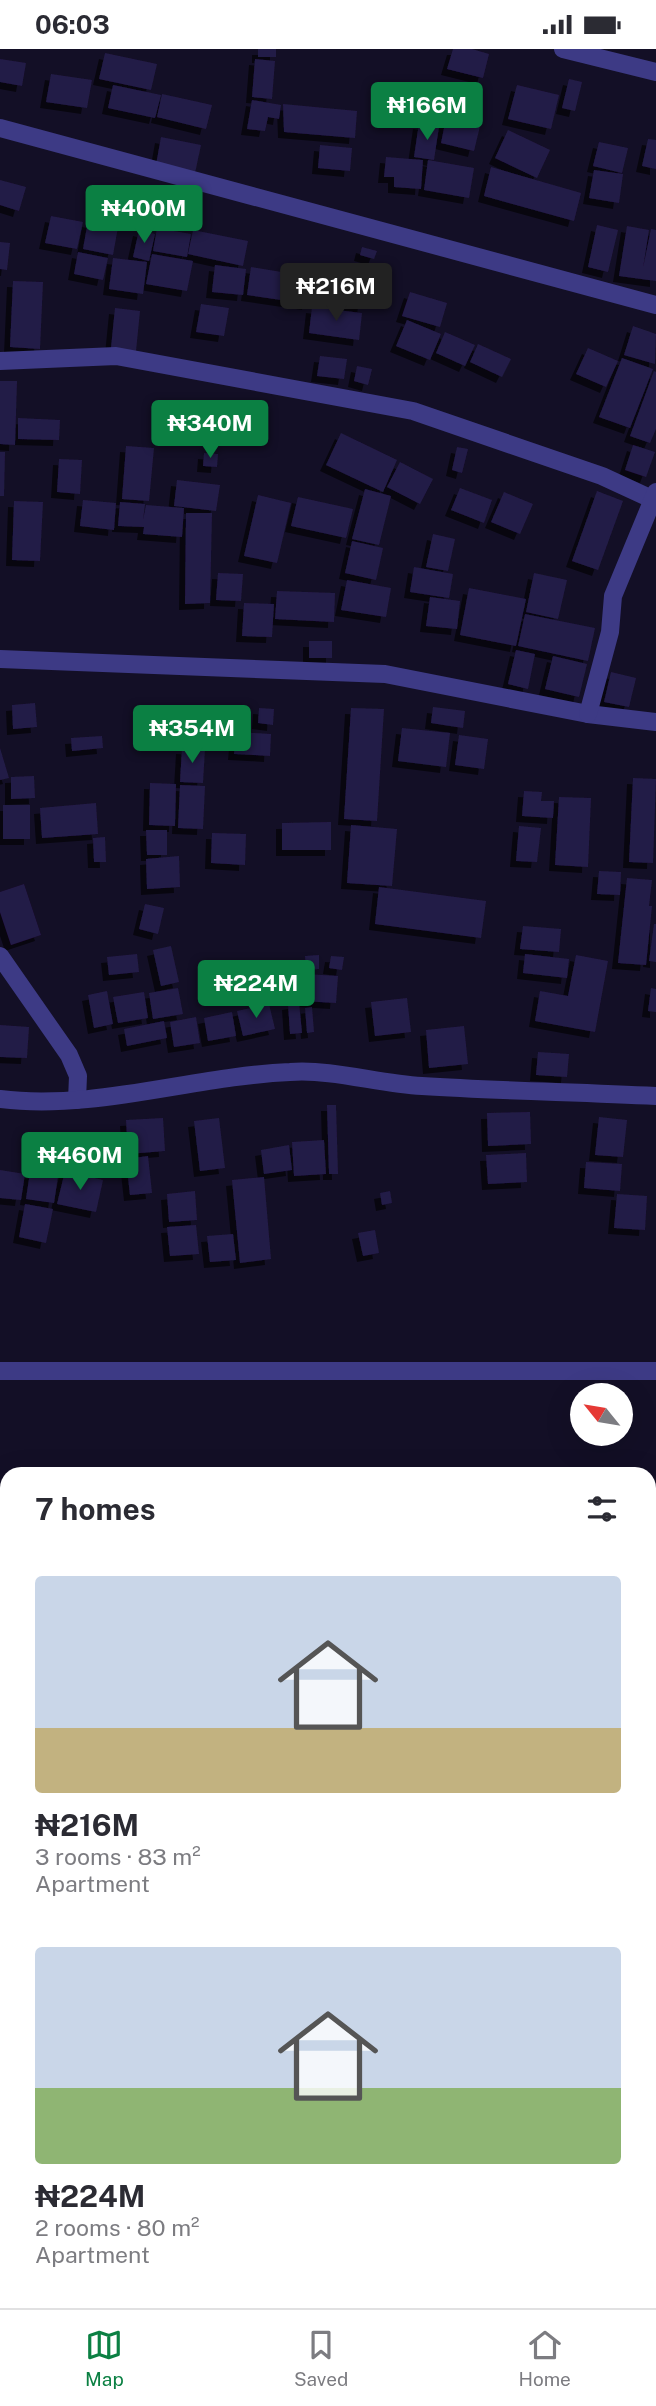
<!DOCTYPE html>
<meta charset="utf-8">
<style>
:root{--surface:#fff;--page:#f7f7f7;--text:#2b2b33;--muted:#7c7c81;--line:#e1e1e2;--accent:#0b8043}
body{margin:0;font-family:"Public Sans",sans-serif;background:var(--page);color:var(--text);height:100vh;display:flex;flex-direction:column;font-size:26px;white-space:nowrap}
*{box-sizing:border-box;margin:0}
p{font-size:23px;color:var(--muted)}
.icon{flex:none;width:38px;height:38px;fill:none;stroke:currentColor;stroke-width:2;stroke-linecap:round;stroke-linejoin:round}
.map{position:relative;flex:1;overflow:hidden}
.details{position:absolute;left:0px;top:1418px;width:656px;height:842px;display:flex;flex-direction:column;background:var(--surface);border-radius:21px 21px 0 0;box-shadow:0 7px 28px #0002}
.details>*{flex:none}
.needle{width:46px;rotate:300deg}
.fabs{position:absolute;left:570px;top:1334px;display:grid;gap:14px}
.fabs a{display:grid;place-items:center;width:63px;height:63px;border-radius:50%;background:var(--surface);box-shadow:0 7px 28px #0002;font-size:35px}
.price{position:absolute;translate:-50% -60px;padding:0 16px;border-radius:7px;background:var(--accent);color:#fff;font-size:23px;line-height:46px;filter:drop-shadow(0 2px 4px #0008)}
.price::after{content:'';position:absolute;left:50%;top:42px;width:21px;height:16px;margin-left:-10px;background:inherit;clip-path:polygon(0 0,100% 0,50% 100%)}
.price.selected{background:#222;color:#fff}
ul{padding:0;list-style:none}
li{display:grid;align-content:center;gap:14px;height:371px;padding:0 35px}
li span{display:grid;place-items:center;height:217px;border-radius:7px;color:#555}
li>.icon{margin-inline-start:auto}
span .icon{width:126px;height:126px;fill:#fffc;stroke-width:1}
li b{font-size:30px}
h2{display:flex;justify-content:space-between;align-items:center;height:84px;padding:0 35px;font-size:30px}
.status{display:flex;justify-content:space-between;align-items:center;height:49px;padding:0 35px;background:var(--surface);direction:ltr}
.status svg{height:19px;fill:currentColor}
.tab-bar{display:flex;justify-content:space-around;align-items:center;height:98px;border-top:2px solid var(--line);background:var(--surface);font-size:19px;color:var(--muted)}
.tab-bar a{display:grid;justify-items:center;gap:4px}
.tab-bar .selected{color:var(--accent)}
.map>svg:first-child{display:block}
.building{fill:#241b47;filter:url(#shadow)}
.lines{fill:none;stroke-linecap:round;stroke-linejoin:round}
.minor{stroke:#3d3a85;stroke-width:18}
</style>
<div class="status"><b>06:03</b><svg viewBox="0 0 49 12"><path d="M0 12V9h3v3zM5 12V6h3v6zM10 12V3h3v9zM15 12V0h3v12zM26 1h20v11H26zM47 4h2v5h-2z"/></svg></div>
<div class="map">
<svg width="656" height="2259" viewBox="0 0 656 2259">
<defs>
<filter id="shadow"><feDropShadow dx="-6" dy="6" stdDeviation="0" flood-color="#0009"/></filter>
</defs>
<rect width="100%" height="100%" fill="#130f26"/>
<g class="building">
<rect x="258" y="0" width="18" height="8"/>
<path d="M453 0H472L489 5 483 29 447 20Z"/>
<path d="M105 4 157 15 151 41 99 30Z"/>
<path d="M0 10 26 14 22 37 0 33Z"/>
<path d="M255 10 275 12 272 50 252 48Z"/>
<path d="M51 25 92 31 87 59 46 53Z"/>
<path d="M569 30 582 33 575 62 562 59Z"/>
<path d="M113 36 161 46 155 69 108 59Z"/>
<path d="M517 36 559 46 551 80 508 70Z"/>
<path d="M411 37 447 41 444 69 408 64Z"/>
<path d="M162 45 212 56 206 80 157 68Z"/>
<path d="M252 51 281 56 279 70 268 68 265 82 247 80Z"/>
<path d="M283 55 357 62 355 89 284 83Z"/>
<path d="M446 69 480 77 474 102 441 94Z"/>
<path d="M419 74 439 77 434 111 414 108Z"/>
<path d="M508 81 550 101 537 129 495 109Z"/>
<path d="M161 88 201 96 195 124 156 116Z"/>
<path d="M648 90 656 91V120L642 117Z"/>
<path d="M599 93 628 99 622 124 593 117Z"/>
<path d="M320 96 352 99 350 122 318 119Z"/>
<path d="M386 108 423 111 421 140 394 138V128H384Z"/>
<path d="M428 111 474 119 469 149 424 141Z"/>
<path d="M491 118 581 144 574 172 484 147Z"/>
<path d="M594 121 623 125 619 154 589 149Z"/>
<path d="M0 131 26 138 19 162 0 156Z"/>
<path d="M51 167 83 173 77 200 45 194Z"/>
<path d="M88 172 118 178 113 206 83 200Z"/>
<path d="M597 176 618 181 608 223 588 218Z"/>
<path d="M627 177 649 181 643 219 651 180 656 181V232L619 227Z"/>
<path d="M157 179 191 185 187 208 153 202Z"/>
<path d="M139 181 155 185 149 212 133 208Z"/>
<path d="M193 181 248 192 243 217 188 205Z"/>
<path d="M0 193 10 194 7 221 0 220Z"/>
<path d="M362 198 377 202 374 210 360 206Z"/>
<path d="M78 203 108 209 103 231 74 225Z"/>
<path d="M152 205 193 212 187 242 146 235Z"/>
<path d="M113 209 147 213 143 245 109 240Z"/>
<path d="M215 216 246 220 243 246 212 243Z"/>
<path d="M328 217 369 223 363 259 323 253Z"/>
<path d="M251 218 312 228 308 255 247 246Z"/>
<path d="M13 232 43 233 40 300 10 298Z"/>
<path d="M410 243 447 254 440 278 402 267Z"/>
<path d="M201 255 229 259 224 287 196 283Z"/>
<path d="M312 258 362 264 359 291 309 284Z"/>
<path d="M115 259 140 262 136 302 111 299Z"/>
<path d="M407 271 441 285 430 311 396 297Z"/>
<path d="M633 277 656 285 655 315 624 306Z"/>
<path d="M445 283 475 296 465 317 436 304Z"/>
<path d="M478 295 511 310 502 328 470 313Z"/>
<path d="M588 299 618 312 606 338 576 325Z"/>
<path d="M320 307 347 310 344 330 317 327Z"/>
<path d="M622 309 653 320 630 379 599 368Z"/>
<path d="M357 317 372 320 368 336 354 332Z"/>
<path d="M654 322 656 323V380L650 394 630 387Z"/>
<path d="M0 332H17L15 396 0 395Z"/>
<path d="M18 369 60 371 59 391 18 390Z"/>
<path d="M341 384 397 411 383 443 326 416Z"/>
<path d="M633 396 655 403 646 428 625 421Z"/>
<path d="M126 397 154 399 149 452 122 450Z"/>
<path d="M457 398 468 400 462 424 452 421Z"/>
<path d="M0 403H5L4 447H0Z"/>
<path d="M204 404 218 405 217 418 203 417Z"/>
<path d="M59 410 82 411 80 445 57 443Z"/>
<path d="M400 413 433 430 420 455 387 438Z"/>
<path d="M177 431 220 436 216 462 174 457Z"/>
<path d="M460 439 492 451 484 474 451 461Z"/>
<path d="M365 440 391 447 379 496 352 490Z"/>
<path d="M597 442 623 452 598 521 572 512Z"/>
<path d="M504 443 533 455 520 485 491 473Z"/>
<path d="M258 446 291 454 277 514 244 507Z"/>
<path d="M298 448 353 460 346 489 291 477Z"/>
<path d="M83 451 116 454 114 481 80 477Z"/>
<path d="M14 452 43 453 40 512 12 511Z"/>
<path d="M120 453 145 455 143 471 146 456 184 459 182 488 143 485 144 478 118 477Z"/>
<path d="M186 464H212L210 554 185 555Z"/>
<path d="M433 485 455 490 448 522 426 518Z"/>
<path d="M352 492 383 499 376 531 345 524Z"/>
<path d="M414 518 453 525 449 549 410 543Z"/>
<path d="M218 524 243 525 241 552 216 551Z"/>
<path d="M534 524 567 531 558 570 526 563Z"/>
<path d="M347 531 391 539 386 568 341 561Z"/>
<path d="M469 539 526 550 516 597 460 586Z"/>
<path d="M277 542 335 544 334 573 275 570Z"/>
<path d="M430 548 460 552 457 580 426 577Z"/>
<path d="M244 554 274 555 272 588 242 587Z"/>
<path d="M525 565 595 579 588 612 518 597Z"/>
<rect x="309" y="592" width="23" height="17"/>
<path d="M516 601 535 605 528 640 508 635Z"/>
<path d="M553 607 587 615 579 648 545 640Z"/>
<path d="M611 623 636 629 629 658 604 653Z"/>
<path d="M35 654 37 678 13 680 12 656Z"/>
<path d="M433 658 465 662 463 679 431 674Z"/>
<path d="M259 659 274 660 273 676 258 674Z"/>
<path d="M351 659 384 660 377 772 344 770Z"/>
<path d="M402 679 450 684 446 718 398 712Z"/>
<path d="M236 683 271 685 270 707 234 705Z"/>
<path d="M459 686 488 690 484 720 455 716Z"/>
<path d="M102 687 103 699 72 702 71 689Z"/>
<path d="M0 699 9 729 0 731Z"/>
<path d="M182 699 205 700 203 734 180 733Z"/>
<path d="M34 727 35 749 11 750V728Z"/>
<path d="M633 729 656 730 653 814 629 813Z"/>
<path d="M150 734 176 735 175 777 149 776Z"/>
<path d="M180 736 205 737 203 780 178 779Z"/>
<path d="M524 742 542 743 541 752H554L553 769 522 767Z"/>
<path d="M559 748 591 749 588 818 555 816Z"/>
<path d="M96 754 98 785 42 789 40 759Z"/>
<rect x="3" y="756" width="27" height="34"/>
<path d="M331 773V801H282V774Z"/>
<path d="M351 776 397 780 392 837 347 834Z"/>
<path d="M519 777 541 779 537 813 516 812Z"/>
<path d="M146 781H167V806H147Z"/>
<path d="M212 784 246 785 245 816 211 814Z"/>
<path d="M105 788 106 813H94L93 789Z"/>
<path d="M179 807 180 838 147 840 146 810Z"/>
<path d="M599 822 621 823 620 846 597 845Z"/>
<path d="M627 829 652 831 649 857H652L646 916 618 914Z"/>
<path d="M24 835 41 886 11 896 0 863V843Z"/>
<path d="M379 838 486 852 481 889 375 875Z"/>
<path d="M145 855 164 859 158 885 139 880Z"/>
<path d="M654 875H656V913L649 912Z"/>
<path d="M523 877 561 880 559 903 520 900Z"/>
<path d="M171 897 179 933 161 937 153 901Z"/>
<path d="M137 905 139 923 109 926 107 908Z"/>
<path d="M525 905 569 910 567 929 523 924Z"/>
<path d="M319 906V920L306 921 305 907Z"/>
<path d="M576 906 608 912 595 983 535 972 540 942 568 947Z"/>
<path d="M331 907 344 908 342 921 329 919Z"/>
<path d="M306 925 338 927 336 954 303 952Z"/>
<path d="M178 939 183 965 153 970 149 944Z"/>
<path d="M651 939 656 940V963L648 962Z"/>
<path d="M107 942 113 975 94 979 88 946Z"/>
<path d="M144 943 148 969 118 974 113 948Z"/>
<path d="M407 949 411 983 375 987 371 953Z"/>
<path d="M299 953 302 984 290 985 288 955Z"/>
<path d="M269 955 275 980 243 987 237 962Z"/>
<path d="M312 958 314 983 307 984 305 959Z"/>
<path d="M232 963 236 987 208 992 204 969Z"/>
<path d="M196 968 200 994 174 998 170 973Z"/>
<path d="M164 972 167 989 127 997 124 980Z"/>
<path d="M0 976 29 978 27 1009 0 1008Z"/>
<path d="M464 977 468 1015 429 1019 426 981Z"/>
<path d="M538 1003 569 1005 567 1028 536 1026Z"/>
<path d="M327 1056H336L338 1125H329Z"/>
<path d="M530 1063 531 1095 488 1097 487 1064Z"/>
<path d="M599 1068 627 1071 623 1108 595 1106Z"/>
<path d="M163 1069 165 1102 128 1105 126 1071Z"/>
<path d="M219 1069 225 1119 200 1122 194 1072Z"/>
<path d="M324 1091 326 1125 294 1127 292 1093Z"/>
<path d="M289 1096 292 1121 264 1125 261 1101Z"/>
<path d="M526 1104 527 1133 488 1135 486 1106Z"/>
<path d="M148 1107 152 1144 130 1146 126 1110Z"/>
<path d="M586 1113 622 1115 620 1142 584 1139Z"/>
<path d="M0 1121 25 1125 21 1151 0 1149Z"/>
<path d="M65 1122 103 1131 96 1163 57 1155Z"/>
<path d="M30 1123 58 1127 54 1154 26 1150Z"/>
<path d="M264 1128 271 1210 240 1214 232 1131Z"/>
<path d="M195 1142 197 1171 169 1173 167 1145Z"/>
<path d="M390 1142 392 1154 382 1156 380 1144Z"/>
<path d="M617 1145 647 1147 645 1181 614 1179Z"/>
<path d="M25 1155 53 1160 46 1194 19 1188Z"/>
<path d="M196 1176 199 1205 170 1207 167 1178Z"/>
<path d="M375 1181 379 1204 363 1207 358 1184Z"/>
<path d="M233 1185 236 1211 210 1213 207 1187Z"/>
<rect x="0" y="1492" width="7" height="29"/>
<path d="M0 1538 7 1539 2 1596H0Z"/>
<path d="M0 1984 7 1985V2058L0 2057Z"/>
<rect x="649" y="2098" width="7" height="29"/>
<rect x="0" y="2147" width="7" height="25"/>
<path d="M0 2245H7V2252H31L30 2259H0Z"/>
<path d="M38 2252 72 2255V2259H37Z"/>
<path d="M229 2252H266L265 2259H229Z"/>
</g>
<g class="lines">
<g class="minor">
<path d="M563 0 656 23"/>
<path d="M0 79 656 256"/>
<path d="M0 312 116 307 413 362 602 427 654 451"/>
<path d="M0 610 385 625 588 665 656 673"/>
<path d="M588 665 610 583 613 547 656 443"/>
<path d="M0 907 69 1006 78 1027 77 1051"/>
<path d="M0 1050C95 1062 195 1027 290 1023 335 1020 378 1035 422 1037 500 1042 578 1043 656 1047"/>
<path d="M0 1322H656"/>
</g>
</g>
</svg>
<div class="fabs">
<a><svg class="needle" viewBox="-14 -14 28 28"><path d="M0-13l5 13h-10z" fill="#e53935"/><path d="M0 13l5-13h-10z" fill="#7c7c81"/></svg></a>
</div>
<b class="price" style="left:427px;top:93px">₦166M</b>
<b class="price" style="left:144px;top:196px">₦400M</b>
<b class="price selected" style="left:336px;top:274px">₦216M</b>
<b class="price" style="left:210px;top:411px">₦340M</b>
<b class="price" style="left:192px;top:716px">₦354M</b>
<b class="price" style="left:256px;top:971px">₦224M</b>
<b class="price" style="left:80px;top:1143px">₦460M</b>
<section class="details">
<h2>7 homes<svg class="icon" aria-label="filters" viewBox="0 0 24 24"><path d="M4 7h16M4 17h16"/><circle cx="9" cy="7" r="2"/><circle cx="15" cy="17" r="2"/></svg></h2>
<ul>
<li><span style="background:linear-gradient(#c9d6e8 70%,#c2b280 0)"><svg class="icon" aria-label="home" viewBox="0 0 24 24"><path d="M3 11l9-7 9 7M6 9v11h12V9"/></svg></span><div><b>₦216M</b><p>3 rooms · 83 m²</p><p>Apartment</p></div></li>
<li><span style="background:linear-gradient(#c9d6e8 65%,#8fb573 0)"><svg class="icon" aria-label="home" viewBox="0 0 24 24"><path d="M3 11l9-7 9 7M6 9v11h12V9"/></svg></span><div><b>₦224M</b><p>2 rooms · 80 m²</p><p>Apartment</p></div></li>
</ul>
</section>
</div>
<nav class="tab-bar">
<a class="selected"><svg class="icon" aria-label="map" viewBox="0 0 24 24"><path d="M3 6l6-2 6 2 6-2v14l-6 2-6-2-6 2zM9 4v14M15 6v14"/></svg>Map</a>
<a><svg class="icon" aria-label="saved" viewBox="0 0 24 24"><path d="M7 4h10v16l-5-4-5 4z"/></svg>Saved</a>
<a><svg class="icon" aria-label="home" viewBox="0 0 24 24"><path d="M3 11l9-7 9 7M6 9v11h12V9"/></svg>Home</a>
</nav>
